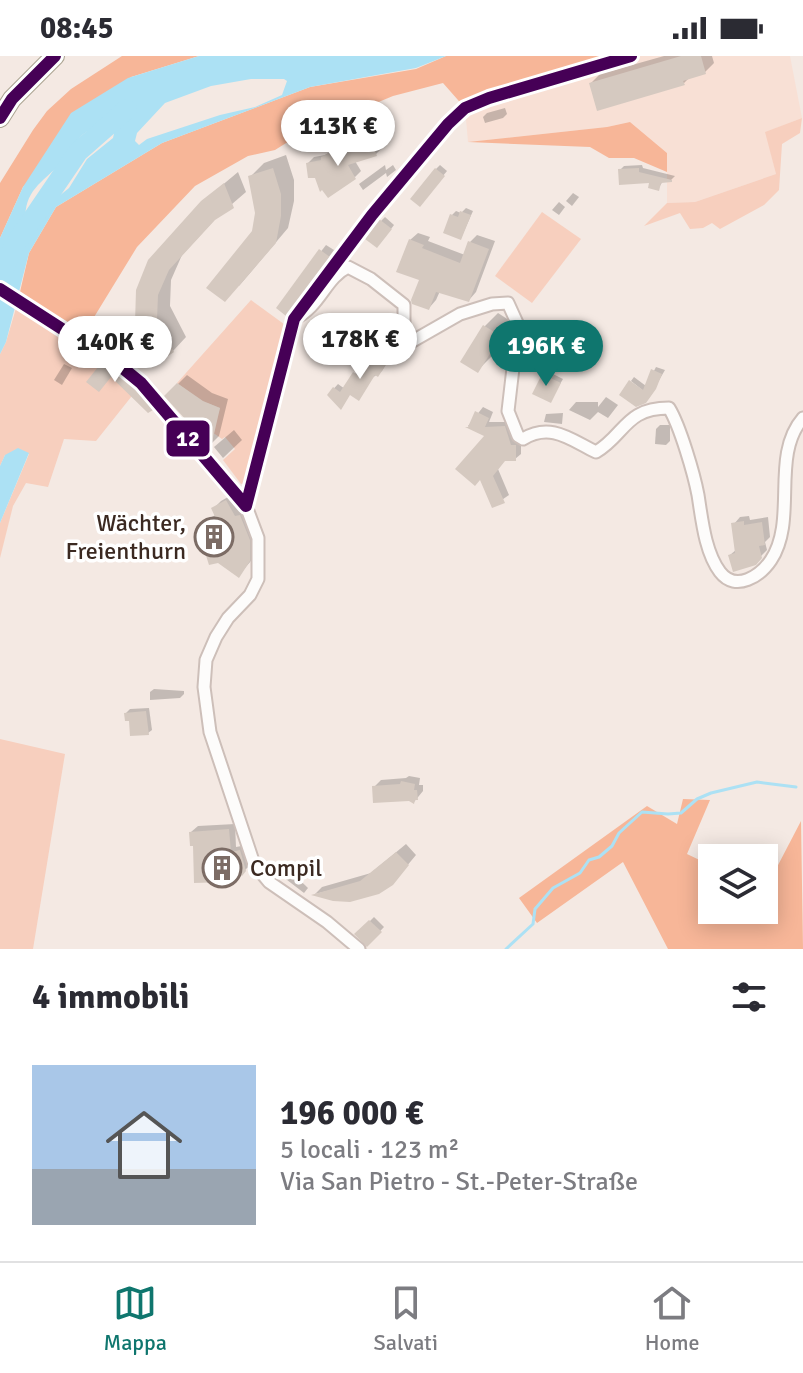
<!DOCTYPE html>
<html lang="it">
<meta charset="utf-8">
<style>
:root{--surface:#fff;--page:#f7f7f7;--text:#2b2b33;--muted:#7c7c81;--line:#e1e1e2;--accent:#0f766e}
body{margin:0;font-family:Signika,sans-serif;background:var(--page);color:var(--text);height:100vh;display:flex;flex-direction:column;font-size:30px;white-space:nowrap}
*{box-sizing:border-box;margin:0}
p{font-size:26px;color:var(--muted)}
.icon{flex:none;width:44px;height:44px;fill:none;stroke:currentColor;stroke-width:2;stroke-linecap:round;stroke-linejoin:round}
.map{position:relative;height:893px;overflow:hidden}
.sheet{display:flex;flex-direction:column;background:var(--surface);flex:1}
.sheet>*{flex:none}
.fabs{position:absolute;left:698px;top:788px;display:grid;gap:16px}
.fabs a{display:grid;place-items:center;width:80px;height:80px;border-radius:0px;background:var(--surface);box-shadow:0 4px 20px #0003;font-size:40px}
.price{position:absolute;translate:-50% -68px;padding:0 18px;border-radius:28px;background:#fff;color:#222;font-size:26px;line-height:52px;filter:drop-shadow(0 2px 4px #0008)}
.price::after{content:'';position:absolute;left:50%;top:48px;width:24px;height:18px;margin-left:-12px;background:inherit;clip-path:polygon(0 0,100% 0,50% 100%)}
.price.active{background:var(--accent);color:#fff}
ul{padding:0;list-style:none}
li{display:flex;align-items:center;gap:24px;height:200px;padding:0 32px}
li span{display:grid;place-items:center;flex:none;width:224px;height:160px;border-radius:0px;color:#555}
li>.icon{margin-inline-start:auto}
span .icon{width:96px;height:96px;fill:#fffc;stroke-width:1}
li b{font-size:34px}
h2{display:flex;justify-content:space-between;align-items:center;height:96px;padding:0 32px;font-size:34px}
.status{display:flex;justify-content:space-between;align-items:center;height:56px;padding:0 40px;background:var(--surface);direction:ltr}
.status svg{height:22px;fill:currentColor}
.menu{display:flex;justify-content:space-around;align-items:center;height:112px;border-top:2px solid var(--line);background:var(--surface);font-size:22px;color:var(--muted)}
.menu a{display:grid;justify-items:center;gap:4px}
.menu .active{color:var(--accent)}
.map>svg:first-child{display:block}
.built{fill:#f8e0d5}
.green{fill:#f7cfbe}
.forest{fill:#f7b698}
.water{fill:#ace1f4;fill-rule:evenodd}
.shadow{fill:#0003}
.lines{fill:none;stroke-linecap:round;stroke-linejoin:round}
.stream{stroke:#ace1f4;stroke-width:3}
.river{stroke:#ace1f4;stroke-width:20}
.building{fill:#d5c9c0}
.minor-casing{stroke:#cdbfb9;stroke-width:15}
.primary-casing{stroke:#aaa391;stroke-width:20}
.minor{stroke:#fdfcfb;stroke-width:11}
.primary{stroke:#e6e4da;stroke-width:16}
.bus-1-casing{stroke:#fff;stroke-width:18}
.bus-1{stroke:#460056;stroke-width:12}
.labels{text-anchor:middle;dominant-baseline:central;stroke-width:7;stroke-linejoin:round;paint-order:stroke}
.poi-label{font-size:24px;fill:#3b2921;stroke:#fff;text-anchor:end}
.line-badge{stroke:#fff;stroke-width:3}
.badge-label{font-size:22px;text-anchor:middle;font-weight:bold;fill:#fff}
</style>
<div class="status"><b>08:45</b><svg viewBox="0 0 49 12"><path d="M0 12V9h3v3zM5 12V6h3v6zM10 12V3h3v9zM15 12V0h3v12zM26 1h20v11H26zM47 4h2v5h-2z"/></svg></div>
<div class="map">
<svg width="803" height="893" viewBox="0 0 803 893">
<rect width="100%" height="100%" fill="#f4e9e3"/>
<path class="built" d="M631 0H790L802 62 766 76 776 118 695 146 667 147V97L630 66 607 71 468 86 465 52Z"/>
<g class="green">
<path d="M802 62 800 77 782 88 779 134 764 149 720 173 712 167 703 172 690 173 680 157 644 170 667 147 695 146 776 118 765 76Z"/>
<path d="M542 156 581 183 532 247 495 220Z"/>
<path d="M251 244 288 271 282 284 252 415 247 427 241 428 223 404 235 393 225 381 222 383 212 376 220 352 207 347 200 356 189 336 177 327Z"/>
<path d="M17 249 103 301 139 331 96 385 64 383 48 431 26 427 13 450 0 502V467L29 398 5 399 0 410V298L6 286Z"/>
<path d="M0 683 65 698 33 893H0Z"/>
</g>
<g class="forest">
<path d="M122 0H199L131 21 23 131 0 182V127L33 74 47 55 71 33Z"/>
<path d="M446 0H631L465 52 443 27 393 40 299 79 275 94 248 100 195 130 137 191 88 271 80 274 73 284 17 249 29 197 56 151 162 87 310 31 416 13Z"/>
<path d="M630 66 667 97V116L634 102H609L590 91 468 86 607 71Z"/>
<path d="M683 743 710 744 687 798 712 810V854H739L743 863 750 854H764V836L801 765 803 893H668L623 806 537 867 519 842 647 750 677 768Z"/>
</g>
<g class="water">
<path d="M199 0H446L416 12 310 31 162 87 56 151 29 197 6 286 0 298V182L23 131 71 57 128 22ZM251 23H284L287 25 282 39 255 51 220 59 147 83 139 89 135 85 137 77 165 47 211 30ZM104 69 115 73 113 82 87 103 69 132 26 167C22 134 45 125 63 105 80 88 73 77 104 69Z"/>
<path d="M18 392 29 397 0 467V410L5 399Z"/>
</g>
<g class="shadow">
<path d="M664 0H712L714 7 705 16 690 21 684 27H591L600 18Z"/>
<path d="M505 52 507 58 503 62 485 67 483 61 487 57Z"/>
<path d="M378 82 382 92 376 98 355 105 361 115 355 121 308 107 314 101 325 99 348 86 350 89Z"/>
<path d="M286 99 294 124V145L288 172 239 230 257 157 250 121 264 107Z"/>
<path d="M385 109 386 114 393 109 396 114 387 121 386 117 363 134 359 128Z"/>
<path d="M440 109 447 115 423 144 436 113Z"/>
<path d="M642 109 643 112 675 120 671 124 663 125 658 133 652 125 620 114 624 110Z"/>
<path d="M238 116 246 136 217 161 182 199 171 224 170 250 186 281 173 295 137 267 202 146Z"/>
<path d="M573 137 579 141 572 150 566 145Z"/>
<path d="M559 146 565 151 559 159 552 154Z"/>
<path d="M466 152 473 155 461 182 452 159 456 155 461 157Z"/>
<path d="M385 161 394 169 381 186V165Z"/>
<path d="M418 177 430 181 428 185 465 199 470 186 477 179 495 185 476 236 469 244 440 235 436 244 429 252 410 184Z"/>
<path d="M326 189 334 194 292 252 278 251Z"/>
<path d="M498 257 512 266 491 301 478 314 484 271Z"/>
<path d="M383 290 393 296 382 315 351 337 329 338 338 328 345 333 358 314 364 318Z"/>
<path d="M107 303 139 329 155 348 148 355 112 319 103 307Z"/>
<path d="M64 308 72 312 62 329 54 324Z"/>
<path d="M656 311 665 314 650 340 631 325 634 321 646 330Z"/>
<path d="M547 315 563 323 550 345 543 319Z"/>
<path d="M187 319 212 337 228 343 219 380 211 388 166 340Z"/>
<path d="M606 341 618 349 608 362 598 356 590 364 569 354 576 346H598V351Z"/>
<path d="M483 351 493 356 489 366H511L521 384V398L515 403H505L498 413 509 439 493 450 488 379 468 370Z"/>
<path d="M563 357 562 368 544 366 546 358Z"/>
<path d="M660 369H670V385L666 389 655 388 656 373Z"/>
<path d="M234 374 242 384 223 402 214 391Z"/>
<path d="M235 437 248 452 256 499 239 519 199 471 207 463 216 459 213 453 221 445Z"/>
<path d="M749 460 750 464 768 461 770 481 765 486 767 494 754 507 730 499 737 493 734 468 740 461Z"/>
<path d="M154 633 184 635V638L180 642 150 644V636Z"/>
<path d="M149 652 152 674 148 677 126 657 130 653Z"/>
<path d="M409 720 420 722 419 729H423V735L414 746 374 731 381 724 406 722Z"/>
<path d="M235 768 236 791 247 789 252 807 242 817H231L224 824 195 787 191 776 198 770Z"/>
<path d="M406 788 416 799 401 817 315 838 322 831 371 817Z"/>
<path d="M285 810 308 832 304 837 278 817Z"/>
<path d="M374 861 384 871 367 889 357 878Z"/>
</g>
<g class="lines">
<path class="stream" d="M506 893 533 868 535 853 553 832 580 817 589 804 599 801 612 790 619 777 642 756 668 758 681 757 697 743 711 737 757 726 796 731"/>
<path class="river" d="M0 222 14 190 78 96 127 53"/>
</g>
<g class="building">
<path d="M681 0H701L706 18 683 25 685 29 597 55 589 27Z"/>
<path d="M372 87 377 100 348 109 356 123 328 142 322 134 320 136 315 122H308L306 107 321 104V101L342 90 344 94Z"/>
<path d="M273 112 281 138V160L276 187 225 246 206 232 252 175 255 157 248 120Z"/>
<path d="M435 112 445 120 420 151 410 143Z"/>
<path d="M639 112V116L672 124V126L661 127 659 135 648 132 649 127 619 129 618 113Z"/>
<path d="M224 127 234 152 215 164 169 214 158 239 157 264 174 296 155 309 139 280 135 267 136 234 148 204 201 145Z"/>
<path d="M460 155 471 159 461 184 443 177 450 158 458 161Z"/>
<path d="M379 163 392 173 377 192 365 183Z"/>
<path d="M409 183 424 189 422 192 460 207 468 185 489 193 469 246 436 236 429 254 412 248 411 244 419 224 396 216Z"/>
<path d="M319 193 330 201 286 260 276 252Z"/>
<path d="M483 269 501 280 478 317 460 306Z"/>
<path d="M377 293 391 301 378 321 375 319 359 345 350 339 341 354 327 339 333 331 340 336 353 316 360 321Z"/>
<path d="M102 306 135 333 153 354 148 357 111 321 99 336 86 326Z"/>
<path d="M651 313 662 318 656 333 646 347 636 351 619 339 629 324 643 334Z"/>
<path d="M542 318 561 327 551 347 532 338Z"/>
<path d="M177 327 203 345 220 352 211 391 164 340Z"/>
<path d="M475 355 489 362 485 371 505 370 511 389H516V405H505L493 420 505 447 492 452 480 424 475 430 455 413 484 380 465 371H468Z"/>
<path d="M226 444 235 460 240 459 250 484V505L239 522 218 507 209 509 197 471 216 463 211 452Z"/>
<path d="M744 465V469L762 466 765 489 759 490 762 502 756 509 733 516 728 499 735 497 731 467Z"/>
<path d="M146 655 149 679 130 680 129 665H125L124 657Z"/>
<path d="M401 725 415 728 414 734H417L418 744H415L414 748 409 745 373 747 372 730 400 728Z"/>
<path d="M229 773 231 796 240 794 246 815 242 820 238 817 224 821 225 826 194 827 193 790H190L189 776Z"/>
<path d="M396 796 409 809 393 829 379 838 350 846 333 845 311 839 360 825Z"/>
<path d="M369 864 382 876 367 891 354 878Z"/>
</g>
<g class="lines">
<defs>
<g id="minor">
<path d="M0 233 73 280 102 295 141 327 246 450 258 482V523L250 539 228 562 216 581 206 604 204 631 210 676 254 808 269 826 327 866 359 893"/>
<path d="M294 263C321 250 325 222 348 211L371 223 404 249V280L411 286 460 258 492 248 508 247 518 269 508 355 518 380 523 383C551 366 571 384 596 396 625 379 625 352 669 352 680 370 694 418 698 439 702 464 705 496 720 516 736 537 761 519 771 504 798 463 770 400 803 362"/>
<path d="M246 450 294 263 372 159 448 68 465 52 489 42 631 0"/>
</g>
<path id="primary" d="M0 62 12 43 55 0"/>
</defs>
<use href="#minor" class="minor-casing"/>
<use href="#primary" class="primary-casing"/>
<use href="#minor" class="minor"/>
<use href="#primary" class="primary"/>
<defs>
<g id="bus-1">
<path d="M0 62 12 43 55 0"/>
<path d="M0 233 73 280 102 295 141 327 246 450 294 263 372 159 448 68 465 52 489 42 631 0"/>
</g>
</defs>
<use href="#bus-1" class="bus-1-casing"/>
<use href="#bus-1" class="bus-1"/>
</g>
<defs>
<symbol id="building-ring" viewBox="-11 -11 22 22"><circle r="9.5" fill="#fff" stroke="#7c6c65" stroke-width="1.5"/><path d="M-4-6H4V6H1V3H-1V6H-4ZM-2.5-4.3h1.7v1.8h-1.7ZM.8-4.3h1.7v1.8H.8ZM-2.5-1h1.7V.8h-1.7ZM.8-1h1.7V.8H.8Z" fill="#7c6c65"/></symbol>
</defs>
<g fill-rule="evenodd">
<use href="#building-ring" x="192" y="459" width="44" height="44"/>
<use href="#building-ring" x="200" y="790" width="44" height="44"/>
</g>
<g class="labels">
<g class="poi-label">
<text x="186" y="467">Wächter,<tspan x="186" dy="28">Freienthurn</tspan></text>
<text x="250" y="812" text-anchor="start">Compil</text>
</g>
</g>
<rect class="line-badge" x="165" y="363" width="46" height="39" rx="8" fill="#460056"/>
<g class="badge-label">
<text x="188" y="390">12</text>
</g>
</svg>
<div class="fabs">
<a><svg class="icon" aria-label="layers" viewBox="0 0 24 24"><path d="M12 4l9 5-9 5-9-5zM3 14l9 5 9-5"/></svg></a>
</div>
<b class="price" style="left:338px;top:112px">113K €</b>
<b class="price" style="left:360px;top:325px">178K €</b>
<b class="price" style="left:115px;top:328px">140K €</b>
<b class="price active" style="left:546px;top:332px">196K €</b>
</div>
<section class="sheet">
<h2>4 immobili<svg class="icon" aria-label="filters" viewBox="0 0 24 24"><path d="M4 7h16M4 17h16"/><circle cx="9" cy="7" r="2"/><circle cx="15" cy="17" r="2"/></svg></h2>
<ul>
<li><span style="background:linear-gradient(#a9c7e8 65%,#9aa5b1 0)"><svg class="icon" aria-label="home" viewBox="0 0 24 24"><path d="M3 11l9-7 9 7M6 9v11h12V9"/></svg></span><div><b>196 000 €</b><p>5 locali · 123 m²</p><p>Via San Pietro - St.-Peter-Straße</p></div></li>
</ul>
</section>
<nav class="menu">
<a class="active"><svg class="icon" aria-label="map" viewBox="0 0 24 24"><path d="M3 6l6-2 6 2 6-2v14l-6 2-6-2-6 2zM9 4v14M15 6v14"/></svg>Mappa</a>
<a><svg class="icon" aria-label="saved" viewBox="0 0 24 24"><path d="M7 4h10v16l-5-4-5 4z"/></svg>Salvati</a>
<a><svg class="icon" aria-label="home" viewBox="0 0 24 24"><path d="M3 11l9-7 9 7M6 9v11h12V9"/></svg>Home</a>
</nav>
